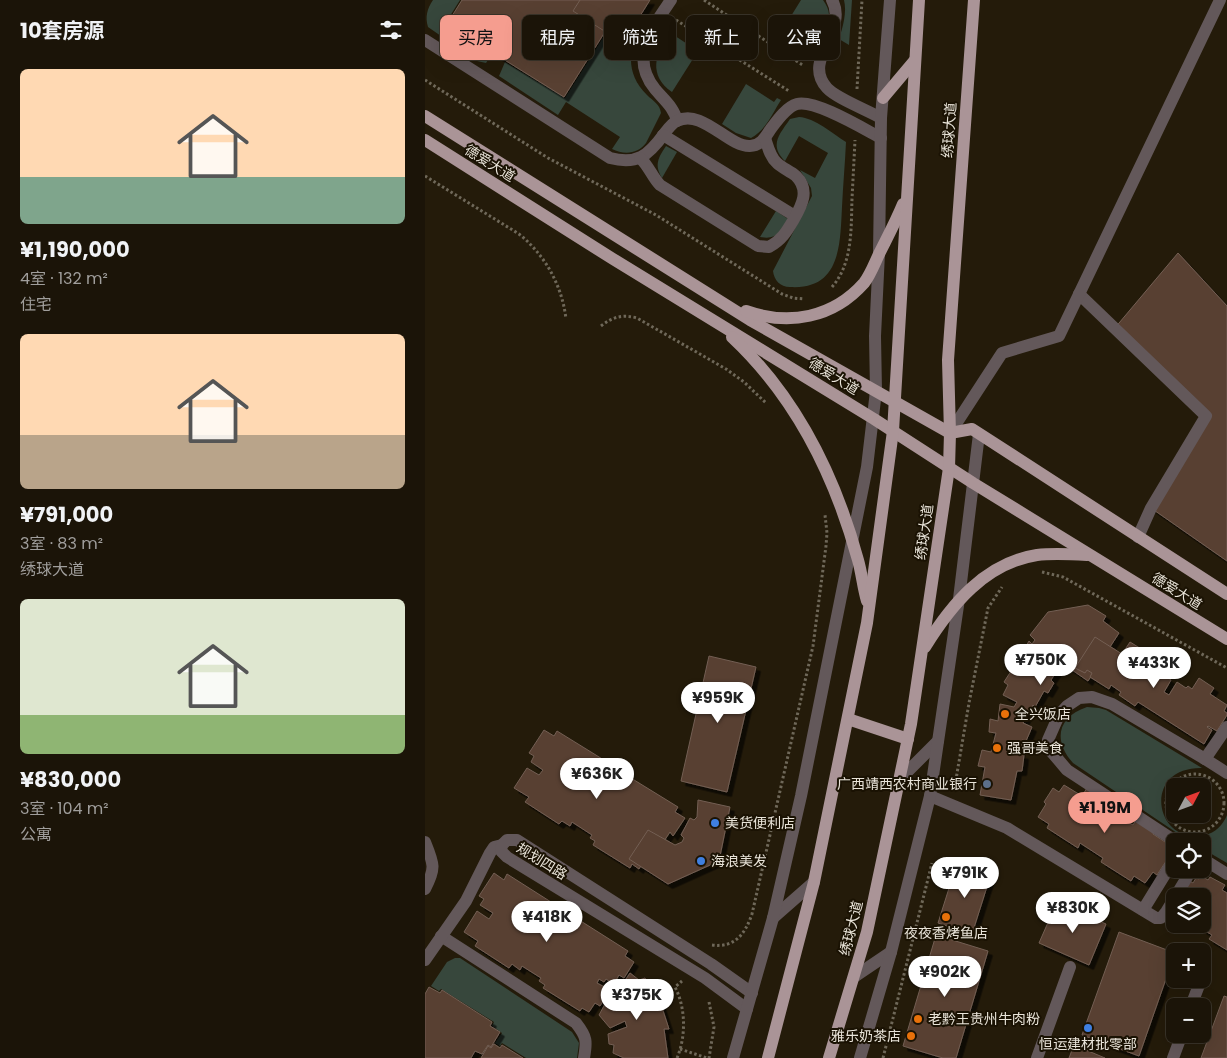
<!DOCTYPE html>
<html lang="zh">
<meta charset="utf-8">
<style>
:root{--surface:#1b1408;--page:#282116;--text:#f1f3f6;--muted:#a09e9c;--line:#393329;--accent:#f59d8f}
body{margin:0;font-family:Poppins,"Noto Sans SC",sans-serif;background:var(--page);color:var(--text);height:100vh;display:flex;flex-direction:column;font-size:19px;white-space:nowrap}
*{box-sizing:border-box;margin:0}
p{font-size:16px;color:var(--muted)}
.icon{flex:none;width:28px;height:28px;fill:none;stroke:currentColor;stroke-width:2;stroke-linecap:round;stroke-linejoin:round}
.map{position:relative;flex:1;overflow:hidden}
.drawer{display:flex;flex-direction:column;background:var(--surface);width:425px}
.drawer>*{flex:none}
.guide{position:absolute;left:15px;top:15px;width:475px;height:45px;display:flex;gap:10px}
.needle{width:32px;rotate:49deg}
.tools{position:absolute;left:741px;top:778px;display:grid;gap:10px}
.tools a{display:grid;place-items:center;width:45px;height:45px;border-radius:8px;background:var(--surface);box-shadow:0 5px 20px #0002,0 0 0 1px var(--line);font-size:25px}
.price{position:absolute;translate:-50% -42px;padding:0 11px;border-radius:18px;background:#fff;color:#222;font-size:16px;line-height:32px;filter:drop-shadow(0 1px 2px #0008)}
.price::after{content:'';position:absolute;left:50%;top:30px;width:15px;height:11px;margin-left:-8px;background:inherit;clip-path:polygon(0 0,100% 0,50% 100%)}
.price.selected{background:var(--accent);color:#111}
ul{padding:0;list-style:none}
li{display:grid;align-content:center;gap:10px;height:265px;padding:0 20px}
li span{display:grid;place-items:center;height:155px;border-radius:8px;color:#555}
li>.icon{margin-inline-start:auto}
span .icon{width:90px;height:90px;fill:#fffc;stroke-width:1}
li b{font-size:21px}
h2{display:flex;justify-content:space-between;align-items:center;height:60px;padding:0 20px;font-size:21px}
.chip{padding:0 18px;border-radius:8px;background:var(--surface);box-shadow:0 5px 20px #0002,0 0 0 1px var(--line);font-size:18px;line-height:45px}
.chip.selected{background:var(--accent);color:#111}
main{display:flex;flex:1;min-height:0}
.map>svg:first-child{display:block}
.green{fill:#37473c}
.building{fill:#583f30;stroke:#735f54;filter:url(#shadow)}
.lines{fill:none;stroke-linecap:round;stroke-linejoin:round}
.path{stroke:#6f6859;stroke-width:3;stroke-dasharray:2.5 2.5;stroke-linecap:butt}
.minor{stroke:#63585a;stroke-width:12}
.major{stroke:#aa9497;stroke-width:12}
.food-dot{fill:#e8710a;stroke:#1a1203;stroke-width:2}
.service-dot{fill:#5c6f8a;stroke:#1a1203;stroke-width:2}
.shop-dot{fill:#3f7fe0;stroke:#1a1203;stroke-width:2}
.labels{text-anchor:middle;dominant-baseline:central;stroke-width:4;stroke-linejoin:round;paint-order:stroke}
.street-label{font-size:14px;fill:#e9e4d9;stroke:#1a1203}
.poi-label{font-size:14px;fill:#e9e4d9;stroke:#1a1203;text-anchor:start}
</style>
<main>
<section class="drawer">
<h2>10套房源<svg class="icon" aria-label="filters" viewBox="0 0 24 24"><path d="M4 7h16M4 17h16"/><circle cx="9" cy="7" r="2"/><circle cx="15" cy="17" r="2"/></svg></h2>
<ul>
<li><span style="background:linear-gradient(#ffd9b3 70%,#7fa58c 0)"><svg class="icon" aria-label="home" viewBox="0 0 24 24"><path d="M3 11l9-7 9 7M6 9v11h12V9"/></svg></span><div><b>¥1,190,000</b><p>4室 · 132 m²</p><p>住宅</p></div></li>
<li><span style="background:linear-gradient(#ffd9b3 65%,#b9a48a 0)"><svg class="icon" aria-label="home" viewBox="0 0 24 24"><path d="M3 11l9-7 9 7M6 9v11h12V9"/></svg></span><div><b>¥791,000</b><p>3室 · 83 m²</p><p>绣球大道</p></div></li>
<li><span style="background:linear-gradient(#dfe7d0 75%,#8fb573 0)"><svg class="icon" aria-label="home" viewBox="0 0 24 24"><path d="M3 11l9-7 9 7M6 9v11h12V9"/></svg></span><div><b>¥830,000</b><p>3室 · 104 m²</p><p>公寓</p></div></li>
</ul>
</section>
<div class="map">
<svg width="802" height="1058" viewBox="0 0 802 1058">
<defs>
<filter id="shadow"><feDropShadow dx="4.5" dy="4.5" stdDeviation="0" flood-color="#0009"/></filter>
</defs>
<rect width="100%" height="100%" fill="#241b0a"/>
<g class="green">
<path d="M8 0H35L20 24 67 54 61 63 52 61 3 27C0 17 2 9 8 0Z"/>
<path d="M376 0H398C413 20 397 35 386 52L383 50 385 46 358 29Z"/>
<path d="M419 0H427L424 45 414 39C418 27 422 12 419 0Z"/>
<path d="M212 22 217 24C203 48 200 74 222 95 228 101 235 104 236 113L221 143C213 154 199 155 187 149L195 137 141 102 133 115 74 76 80 62 140 98 181 33 197 44Z"/>
<path d="M244 32 273 51 247 92C223 76 230 53 244 32Z"/>
<path d="M321 84 349 102 352 98 356 100C347 114 341 130 326 138L311 133 297 124Z"/>
<path d="M374 117C390 118 407 133 421 142 420 164 418 185 417 207 415 244 416 290 365 287 355 287 349 280 348 271L387 196 386 188 375 170 390 178 403 153 374 136 360 161C344 145 354 135 365 119Z"/>
<path d="M241 146 252 152 237 178C229 165 233 158 241 146Z"/>
<path d="M351 211 363 219C355 232 352 240 335 237Z"/>
<path d="M662 707 674 708 681 710 777 768C715 767 730 847 780 835 790 833 798 825 802 815V863L778 849V841H765L752 833 648 763C628 741 632 717 662 707Z"/>
<path d="M30 958H35L147 1032 154 1043 152 1058H101L77 1043 75 1046 70 1043 77 1033 67 1026 69 1022 16 989 14 991 6 986 22 962Z"/>
</g>
<g class="building">
<path d="M37 0H200L139 97 22 24Z"/>
<path d="M155 0H225L198 43 148 11Z"/>
<path d="M753 253 802 306V561L726 508 781 416 689 329Z"/>
<path d="M663 605 681 616 678 621 694 633 663 681 637 663 626 680 629 683 623 693 619 691 610 707 608 705 598 723 607 727 601 741 597 740 595 754 599 755 597 771H592L586 800 555 795 560 767 553 766 557 750 566 752 571 733 564 732 565 719 573 721 575 704 589 707 592 702 578 695 583 685 579 682 588 668 591 670 600 655 597 653 604 641 607 644 610 640 605 635 623 612Z"/>
<path d="M670 637 697 654 705 642 726 655 721 663 746 680 739 692 744 695 752 682 761 688 763 686 767 689 774 678 789 688 785 694 802 705 799 711 802 713V715L792 731 783 726 782 727 787 730 779 744 713 702 710 706 694 695 696 692 686 685 684 689 665 677 667 673 662 670 660 673 650 668Z"/>
<path d="M284 656 331 667 302 792 256 781Z"/>
<path d="M119 730 129 736 132 731 187 765 184 770 199 780 201 775 253 807 250 812 260 818 248 836 245 832 239 841 231 836 229 839 224 836 223 839 236 847 226 863 220 859 214 869 207 864 205 868 168 845 170 841 165 838 167 835 147 822 145 826 137 821 134 824 100 802 104 797 89 788 102 768 114 775 118 770 106 762 109 756 104 753Z"/>
<path d="M639 785 657 796 662 788 675 796 672 802 689 812 679 828 682 830 691 815 708 825 712 818 730 830 728 834 746 846 741 853 745 855 732 875 728 872 720 883 709 876 706 881 676 862 678 858 655 843 653 848 622 828 624 824 613 817 621 804 619 802 628 788 634 792Z"/>
<path d="M273 800 305 807 294 861 243 884 204 859 223 830 250 845 257 842 259 838 256 835 265 818 269 820 272 817Z"/>
<path d="M532 863 566 874 547 934 513 923Z"/>
<path d="M69 873 79 880 82 874 137 909 134 914 148 923 151 918 203 951 200 956 209 962 199 978 194 975 189 984 181 979 179 982 174 979 172 983 185 990 175 1006 170 1003 164 1012 157 1008 155 1011 118 988 120 985 114 981 116 978 97 966 95 970 87 964 84 968 50 946 53 941 39 932 52 911 64 919 68 913 55 905 59 899 54 896Z"/>
<path d="M776 876 783 880 785 877 800 885 797 890 802 893V950L784 939 787 935 777 929 782 920 778 917V896H755L763 880 768 883 771 878 774 879Z"/>
<path d="M632 902 681 924 664 965 614 943Z"/>
<path d="M694 932 750 953 714 1056 657 1035Z"/>
<path d="M511 935 563 951 531 1058H518L478 1046Z"/>
<path d="M205 973 214 980 220 978 223 983H229L244 1029H239L243 1058H199L188 1053 189 1045 184 1044 183 1034 202 1027 200 1021 185 1028 174 1015 184 997 188 999Z"/>
<path d="M4 987 15 993 17 990 67 1022 65 1026 75 1032 66 1047 63 1045 57 1054 50 1051 46 1058H0V994Z"/>
<path d="M799 996 802 997V1058H776Z"/>
<path d="M69 1044 75 1048 77 1045 98 1058H56L63 1046 66 1048Z"/>
<path d="M649 1045 680 1058H644Z"/>
</g>
<g class="lines">
<g class="path">
<path d="M279 0 379 66"/>
<path d="M251 20 364 91"/>
<path d="M0 80 123 158 231 215 357 294 368 298 379 299"/>
<path d="M432 89 437 0"/>
<path d="M0 176 94 234C120 255 137 285 141 319"/>
<path d="M407 287C428 263 426 228 427 199 428 179 429 160 430 140"/>
<path d="M176 326C187 317 198 314 212 318L301 369 319 382 341 403"/>
<path d="M617 572 638 577 802 668"/>
<circle cx="770" cy="803" r="29"/>
<path d="M529 791 544 703 563 608 577 587"/>
<path d="M287 945C310 948 320 934 327 914L388 646 401 546 402 533 400 515"/>
<path d="M284 1002 289 1027 284 1058"/>
<path d="M255 1049 282 1058"/>
<path d="M252 1058C261 1037 261 1008 250 987L257 981"/>
<path d="M458 1058 507 863"/>
</g>
<g class="minor">
<path d="M246 0C227 28 204 57 230 89 238 99 249 107 252 121"/>
<path d="M407 0C424 30 376 60 402 88 411 98 442 110 456 118"/>
<path d="M0 40 185 158C212 165 223 156 239 134 242 130 247 123 252 121 277 108 303 147 325 146 335 146 340 138 345 130 351 122 361 107 372 104 390 99 439 129 456 138"/>
<path d="M238 135 370 216"/>
<path d="M215 158C224 166 227 177 235 185L333 246 344 247C357 240 362 231 369 219 377 205 385 190 371 176 365 171 357 168 352 163 345 157 343 147 340 138"/>
<path d="M654 294 781 416 726 508 713 537"/>
<path d="M525 433 577 353 634 336 795 0"/>
<path d="M780 759 802 773"/>
<path d="M475 779 513 741"/>
<path d="M505 796 582 828 731 918H736L741 912 767 869"/>
<path d="M750 841 642 770 625 750 623 740 634 715 642 706 654 698 667 697 687 704 780 759 802 727"/>
<path d="M0 842C9 864 11 868 0 889"/>
<path d="M778 859 802 874"/>
<path d="M718 910 750 858"/>
<path d="M348 918 389 882"/>
<path d="M16 936 151 1023C162 1037 162 1041 159 1058"/>
<path d="M0 960 41 901 65 853 69 847 77 845"/>
<path d="M429 977 466 952"/>
<path d="M766 1006 774 985"/>
<path d="M322 1009 280 978 82 857 76 851 77 845 82 840H92L286 964 327 993"/>
<path d="M308 1058 348 918 376 796 442 467 451 391 450 336 454 253 456 118 465 0"/>
<path d="M435 1058 466 952 505 796 534 599 554 434"/>
<path d="M612 1058 645 967"/>
<path d="M748 1058 757 1034"/>
</g>
<g class="major">
<path d="M458 98 490 60"/>
<path d="M0 116 325 320 417 372 525 433 547 429 802 594"/>
<path d="M0 140 188 259 449 419 548 483 802 639"/>
<path d="M321 311C364 326 408 318 439 283 446 274 450 262 455 252 463 236 471 221 478 204"/>
<path d="M307 337C371 397 410 476 433 560 437 574 438 588 442 601"/>
<path d="M500 647C526 605 560 563 612 555 628 553 645 554 662 555"/>
<path d="M423 719 483 739"/>
<path d="M343 1058 389 882 442 623 468 431 494 0"/>
<path d="M404 1058 442 932 486 724 524 468 525 433 523 360 549 0"/>
</g>
</g>
<g class="food-dot">
<circle cx="580" cy="714" r="5"/>
<circle cx="572" cy="748" r="5"/>
<circle cx="521" cy="917" r="5"/>
<circle cx="493" cy="1019" r="5"/>
<circle cx="486" cy="1036" r="5"/>
</g>
<circle class="service-dot" cx="562" cy="784" r="5"/>
<g class="shop-dot">
<circle cx="290" cy="823" r="5"/>
<circle cx="276" cy="861" r="5"/>
<circle cx="663" cy="1028" r="5"/>
</g>
<g class="labels">
<g class="street-label">
<text transform="translate(524 130) rotate(-86)">绣球大道</text>
<text transform="translate(65 163) rotate(32)">德爱大道</text>
<text transform="translate(409 376) rotate(32)">德爱大道</text>
<text transform="translate(499 532) rotate(-82)">绣球大道</text>
<text transform="translate(752 591) rotate(32)">德爱大道</text>
<text transform="translate(117 861) rotate(32)">规划四路</text>
<text transform="translate(426 928) rotate(-76)">绣球大道</text>
</g>
<g class="poi-label">
<text x="590" y="714">全兴饭店</text>
<text x="582" y="748">强哥美食</text>
<text x="552" y="784" text-anchor="end">广西靖西农村商业银行</text>
<text x="300" y="823">美货便利店</text>
<text x="286" y="861">海浪美发</text>
<text x="521" y="933" text-anchor="middle">夜夜香烤鱼店</text>
<text x="503" y="1019">老黔王贵州牛肉粉</text>
<text x="476" y="1036" text-anchor="end">雅乐奶茶店</text>
<text x="663" y="1044" text-anchor="middle">恒运建材批零部</text>
</g>
</g>
</svg>
<div class="tools">
<a><svg class="needle" viewBox="-14 -14 28 28"><path d="M0-13l5 13h-10z" fill="#e53935"/><path d="M0 13l5-13h-10z" fill="#a09e9c"/></svg></a>
<a><svg class="icon" aria-label="locate" viewBox="0 0 24 24"><circle cx="12" cy="12" r="6"/><path d="M12 2v4M12 18v4M2 12h4M18 12h4"/></svg></a>
<a><svg class="icon" aria-label="layers" viewBox="0 0 24 24"><path d="M12 4l9 5-9 5-9-5zM3 14l9 5 9-5"/></svg></a>
<a>+</a>
<a>−</a>
</div>
<b class="price" style="left:616px;top:686px">¥750K</b>
<b class="price" style="left:729px;top:689px">¥433K</b>
<b class="price" style="left:293px;top:724px">¥959K</b>
<b class="price" style="left:172px;top:800px">¥636K</b>
<b class="price selected" style="left:680px;top:834px">¥1.19M</b>
<b class="price" style="left:540px;top:899px">¥791K</b>
<b class="price" style="left:648px;top:934px">¥830K</b>
<b class="price" style="left:122px;top:943px">¥418K</b>
<b class="price" style="left:520px;top:998px">¥902K</b>
<b class="price" style="left:212px;top:1021px">¥375K</b>
<div class="guide">
<a class="chip selected">买房</a>
<a class="chip">租房</a>
<a class="chip">筛选</a>
<a class="chip">新上</a>
<a class="chip">公寓</a>
</div>
</div>
</main>
